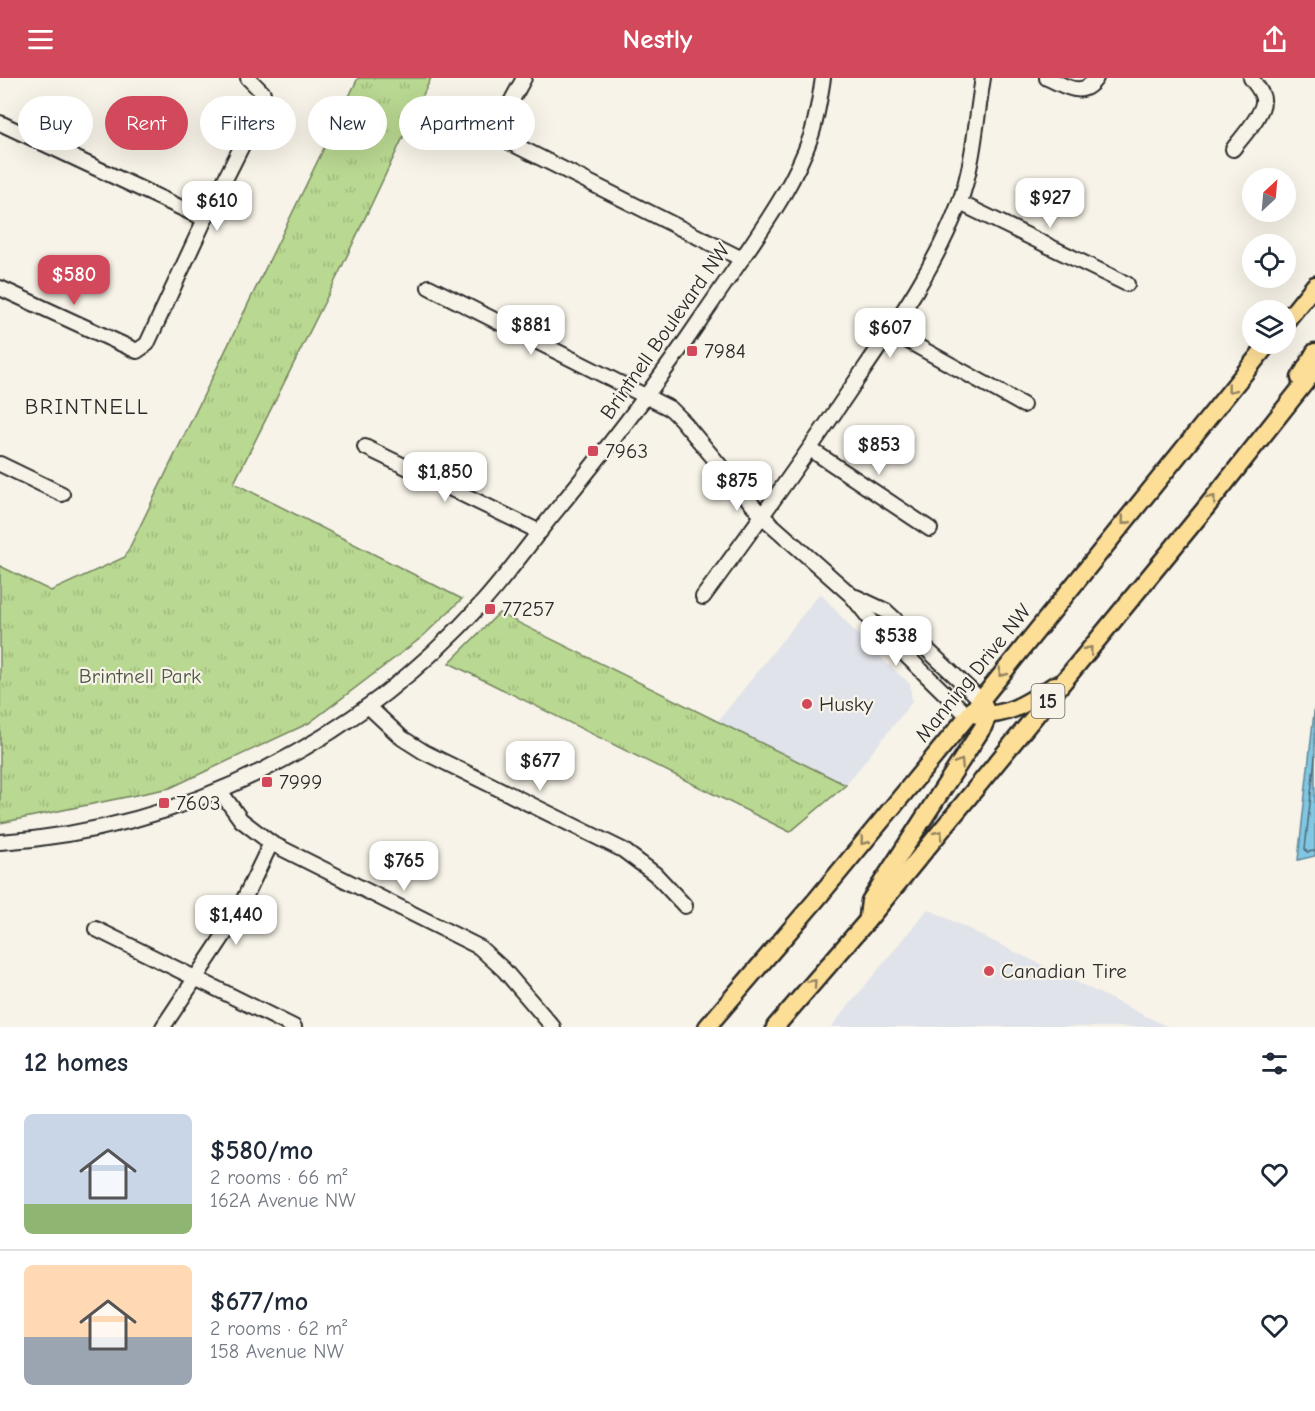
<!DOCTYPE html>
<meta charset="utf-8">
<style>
:root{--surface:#fff;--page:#f2f2f3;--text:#1f2937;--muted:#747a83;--line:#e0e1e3;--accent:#d1495b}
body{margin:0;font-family:"Comic Neue",sans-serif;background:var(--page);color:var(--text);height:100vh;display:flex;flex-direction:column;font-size:22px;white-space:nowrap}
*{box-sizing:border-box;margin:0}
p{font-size:20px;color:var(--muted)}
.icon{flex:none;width:33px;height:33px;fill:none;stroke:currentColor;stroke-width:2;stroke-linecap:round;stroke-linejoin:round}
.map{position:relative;height:949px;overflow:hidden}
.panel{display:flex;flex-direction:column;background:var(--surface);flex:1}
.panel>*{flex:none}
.top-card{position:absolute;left:18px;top:18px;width:600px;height:54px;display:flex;gap:12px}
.needle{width:39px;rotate:26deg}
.fabs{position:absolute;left:1242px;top:90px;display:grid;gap:12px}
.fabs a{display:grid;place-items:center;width:54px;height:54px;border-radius:50%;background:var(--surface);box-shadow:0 6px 24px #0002;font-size:30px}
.price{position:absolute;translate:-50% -51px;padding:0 14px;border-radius:12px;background:#fff;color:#222;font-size:20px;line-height:39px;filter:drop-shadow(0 2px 3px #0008)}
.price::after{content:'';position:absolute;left:50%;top:36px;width:18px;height:14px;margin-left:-9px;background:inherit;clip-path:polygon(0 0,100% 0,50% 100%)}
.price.selected{background:var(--accent);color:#fff}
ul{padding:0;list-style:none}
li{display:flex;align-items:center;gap:18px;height:150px;padding:0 24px}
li+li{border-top:2px solid var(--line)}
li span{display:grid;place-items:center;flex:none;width:168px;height:120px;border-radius:9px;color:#555}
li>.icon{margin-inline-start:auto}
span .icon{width:72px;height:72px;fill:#fffc;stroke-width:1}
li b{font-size:26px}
h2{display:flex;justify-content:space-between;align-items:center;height:72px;padding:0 24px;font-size:26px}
.pill{padding:0 21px;border-radius:27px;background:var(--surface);box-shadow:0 6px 24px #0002;font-size:21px;line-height:54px}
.pill.selected{background:var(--accent);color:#fff}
header{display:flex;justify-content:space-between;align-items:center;height:78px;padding:0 24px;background:var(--accent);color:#fff;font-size:27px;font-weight:800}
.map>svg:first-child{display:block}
.built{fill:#e0e3e9}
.park{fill:url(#park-tufts);stroke:#72825e;stroke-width:1.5}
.water{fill:#81c6e2;stroke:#5f8899;stroke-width:1.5}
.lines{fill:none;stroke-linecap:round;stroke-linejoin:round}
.shore{stroke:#4d6974;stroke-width:1.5}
.minor-casing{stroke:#2b2b2b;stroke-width:18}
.major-casing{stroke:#2b2b2b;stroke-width:21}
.minor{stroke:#f7f3e8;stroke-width:14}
.major{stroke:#fdde96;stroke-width:16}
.oneway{stroke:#948460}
.poi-dot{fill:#d1495b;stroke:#f7f3e8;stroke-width:2}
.labels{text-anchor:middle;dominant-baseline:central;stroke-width:4.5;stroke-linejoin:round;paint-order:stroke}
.shield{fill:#f7f3e8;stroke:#686764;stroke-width:1.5}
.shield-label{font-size:20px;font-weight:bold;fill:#2b2b2b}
.street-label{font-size:21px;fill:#2b2b2b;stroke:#f7f3e8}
.poi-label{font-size:21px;fill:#2b2b2b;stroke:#f7f3e8;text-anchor:start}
.park-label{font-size:21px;fill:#4e5644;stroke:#f7f3e8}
.neighbourhood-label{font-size:22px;letter-spacing:1.5px;fill:#2b2b2b;stroke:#f7f3e8}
</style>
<header><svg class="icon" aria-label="menu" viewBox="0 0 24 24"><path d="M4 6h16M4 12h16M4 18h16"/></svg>Nestly<svg class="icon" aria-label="share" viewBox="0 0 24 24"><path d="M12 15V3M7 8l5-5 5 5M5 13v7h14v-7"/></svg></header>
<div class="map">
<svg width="1315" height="949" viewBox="0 0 1315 949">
<defs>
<pattern id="park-tufts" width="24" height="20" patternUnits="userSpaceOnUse" patternTransform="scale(1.5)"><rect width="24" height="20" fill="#b9d891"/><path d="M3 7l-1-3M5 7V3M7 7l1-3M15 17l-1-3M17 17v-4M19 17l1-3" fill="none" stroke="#9fba7d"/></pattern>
</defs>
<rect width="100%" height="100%" fill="#f7f3e8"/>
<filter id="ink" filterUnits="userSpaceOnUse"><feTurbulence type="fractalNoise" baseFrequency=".0167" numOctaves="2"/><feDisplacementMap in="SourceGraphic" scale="12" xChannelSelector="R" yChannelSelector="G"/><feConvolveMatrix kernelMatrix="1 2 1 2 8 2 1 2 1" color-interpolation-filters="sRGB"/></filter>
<g filter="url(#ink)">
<g class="built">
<path d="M820 515 869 569 910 606 912 624 846 707 718 643Z"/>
<path d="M928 831 1168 949H831Z"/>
</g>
<g class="park">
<path d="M358 0H431L338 197 234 405 462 521 421 560 309 645 170 710 0 745V488L51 513 125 479Z"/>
<path d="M499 535 846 707 790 754 449 585Z"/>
</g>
<path class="water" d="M1315 625V778L1298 782Z"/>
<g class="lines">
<path class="shore" d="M1315 679 1305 771 1307 774 1315 773"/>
<defs>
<g id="minor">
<path d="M524 0C514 20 495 43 509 64L742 181"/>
<path d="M1047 0C1066 8 1082 21 1096 0"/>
<path d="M0 45 205 141"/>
<path d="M1233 71C1241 60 1265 35 1263 21 1262 13 1255 6 1251 0"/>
<path d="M960 125 1127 206"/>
<path d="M429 209 671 331 681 341 762 438 851 517 874 546 967 637"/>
<path d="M0 210 137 273 147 266 205 141 262 28 263 15 248 0"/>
<path d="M890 253 1023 327"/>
<path d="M365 369 540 454"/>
<path d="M810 371 930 451"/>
<path d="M0 386 62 416"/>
<path d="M703 519C755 448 807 376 856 303 895 246 935 190 959 126 974 86 976 41 983 0"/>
<path d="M856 519 886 533 981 622"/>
<path d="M368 628 402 660 424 674 623 772 655 796 685 828"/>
<path d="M220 713 241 742 271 765 479 869 504 892 553 949"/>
<path d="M0 764C187 751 358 663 483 524 507 497 528 468 550 440 598 382 644 323 687 261 705 235 723 208 741 182 768 142 795 104 811 58 817 40 820 19 823 0"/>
<path d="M96 851 294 949"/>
<path d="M163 949 234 842 271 765"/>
</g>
<g id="major">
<path d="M1286 243 1315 207"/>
<path d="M1300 300 1315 274"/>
<path d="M977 637C1010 638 1028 624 1055 607"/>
<path d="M868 839 870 823 983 649 988 637 981 622"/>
<path d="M707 949 816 822 981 622 1268 266"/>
<path d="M775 949 867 843 1204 432 1315 292"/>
</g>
</defs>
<use href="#minor" class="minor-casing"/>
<use href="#major" class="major-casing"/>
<use href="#minor" class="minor"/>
<use href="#major" class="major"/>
</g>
<defs><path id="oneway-chevron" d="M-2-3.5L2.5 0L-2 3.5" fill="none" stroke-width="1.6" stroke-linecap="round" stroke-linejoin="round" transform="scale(1.5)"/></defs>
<g class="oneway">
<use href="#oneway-chevron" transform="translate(1231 311) rotate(129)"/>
<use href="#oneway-chevron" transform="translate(1212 421) rotate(-52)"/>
<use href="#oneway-chevron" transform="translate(1125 443) rotate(129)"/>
<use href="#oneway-chevron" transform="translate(1089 572) rotate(-51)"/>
<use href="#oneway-chevron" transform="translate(1002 595) rotate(129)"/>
<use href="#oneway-chevron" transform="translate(960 685) rotate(-57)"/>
<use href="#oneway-chevron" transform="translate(939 756) rotate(-51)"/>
<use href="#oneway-chevron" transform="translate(864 763) rotate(129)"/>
<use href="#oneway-chevron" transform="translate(813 905) rotate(-49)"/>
</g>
</g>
<g class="poi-dot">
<rect x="686" y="267" width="12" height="12" rx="3"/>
<rect x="587" y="367" width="12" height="12" rx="3"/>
<rect x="484" y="525" width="12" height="12" rx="3"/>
<circle cx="807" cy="626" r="6"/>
<rect x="261" y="698" width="12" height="12" rx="3"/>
<rect x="158" y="719" width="12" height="12" rx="3"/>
<circle cx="989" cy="893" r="6"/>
</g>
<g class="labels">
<rect class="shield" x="1031.5" y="606" width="33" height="34" rx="4.5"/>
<g class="shield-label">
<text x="1048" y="623">15</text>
</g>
<g class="street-label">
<text transform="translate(665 253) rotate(-55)">Brintnell Boulevard NW</text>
<text transform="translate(973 595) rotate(-51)">Manning Drive NW</text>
</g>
<g class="poi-label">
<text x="704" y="273">7984</text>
<text x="605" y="373">7963</text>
<text x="502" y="531">77257</text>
<text x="819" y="626">Husky</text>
<text x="279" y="704">7999</text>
<text x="176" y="725">7603</text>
<text x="1001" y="893">Canadian Tire</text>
</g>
<g class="park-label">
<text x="140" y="598">Brintnell Park</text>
</g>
<g class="neighbourhood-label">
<text x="87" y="329">BRINTNELL</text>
</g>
</g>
</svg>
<div class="fabs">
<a><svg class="needle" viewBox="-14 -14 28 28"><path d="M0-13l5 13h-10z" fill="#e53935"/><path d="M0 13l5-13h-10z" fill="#747a83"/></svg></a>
<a><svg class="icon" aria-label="locate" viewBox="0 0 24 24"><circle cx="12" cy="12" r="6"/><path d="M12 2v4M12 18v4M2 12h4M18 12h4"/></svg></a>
<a><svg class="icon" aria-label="layers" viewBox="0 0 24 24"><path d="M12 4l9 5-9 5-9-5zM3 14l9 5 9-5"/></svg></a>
</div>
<b class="price" style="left:1050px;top:151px">$927</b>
<b class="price" style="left:217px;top:154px">$610</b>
<b class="price selected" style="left:74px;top:228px">$580</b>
<b class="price" style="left:531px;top:278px">$881</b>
<b class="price" style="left:890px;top:281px">$607</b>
<b class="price" style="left:879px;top:398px">$853</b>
<b class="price" style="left:445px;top:425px">$1,850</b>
<b class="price" style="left:737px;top:434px">$875</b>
<b class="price" style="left:896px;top:589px">$538</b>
<b class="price" style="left:540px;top:714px">$677</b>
<b class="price" style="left:404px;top:814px">$765</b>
<b class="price" style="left:236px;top:868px">$1,440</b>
<div class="top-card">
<a class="pill">Buy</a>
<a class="pill selected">Rent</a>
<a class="pill">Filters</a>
<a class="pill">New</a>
<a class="pill">Apartment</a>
</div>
</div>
<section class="panel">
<h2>12 homes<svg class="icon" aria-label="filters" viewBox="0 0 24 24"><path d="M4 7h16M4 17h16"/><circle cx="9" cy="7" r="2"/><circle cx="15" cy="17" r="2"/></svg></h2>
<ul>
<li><span style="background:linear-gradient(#c9d6e8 75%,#8fb573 0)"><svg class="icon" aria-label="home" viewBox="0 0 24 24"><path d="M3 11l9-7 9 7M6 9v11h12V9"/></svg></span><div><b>$580/mo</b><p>2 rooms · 66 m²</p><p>162A Avenue NW</p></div><svg class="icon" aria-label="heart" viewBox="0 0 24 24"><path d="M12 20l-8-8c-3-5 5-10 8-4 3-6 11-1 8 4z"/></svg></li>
<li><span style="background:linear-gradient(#ffd9b3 60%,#9aa5b1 0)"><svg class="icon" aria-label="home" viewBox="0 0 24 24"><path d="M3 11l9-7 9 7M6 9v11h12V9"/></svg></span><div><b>$677/mo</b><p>2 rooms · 62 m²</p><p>158 Avenue NW</p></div><svg class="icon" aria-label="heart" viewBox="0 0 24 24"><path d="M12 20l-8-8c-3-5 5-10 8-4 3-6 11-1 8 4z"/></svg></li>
</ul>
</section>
